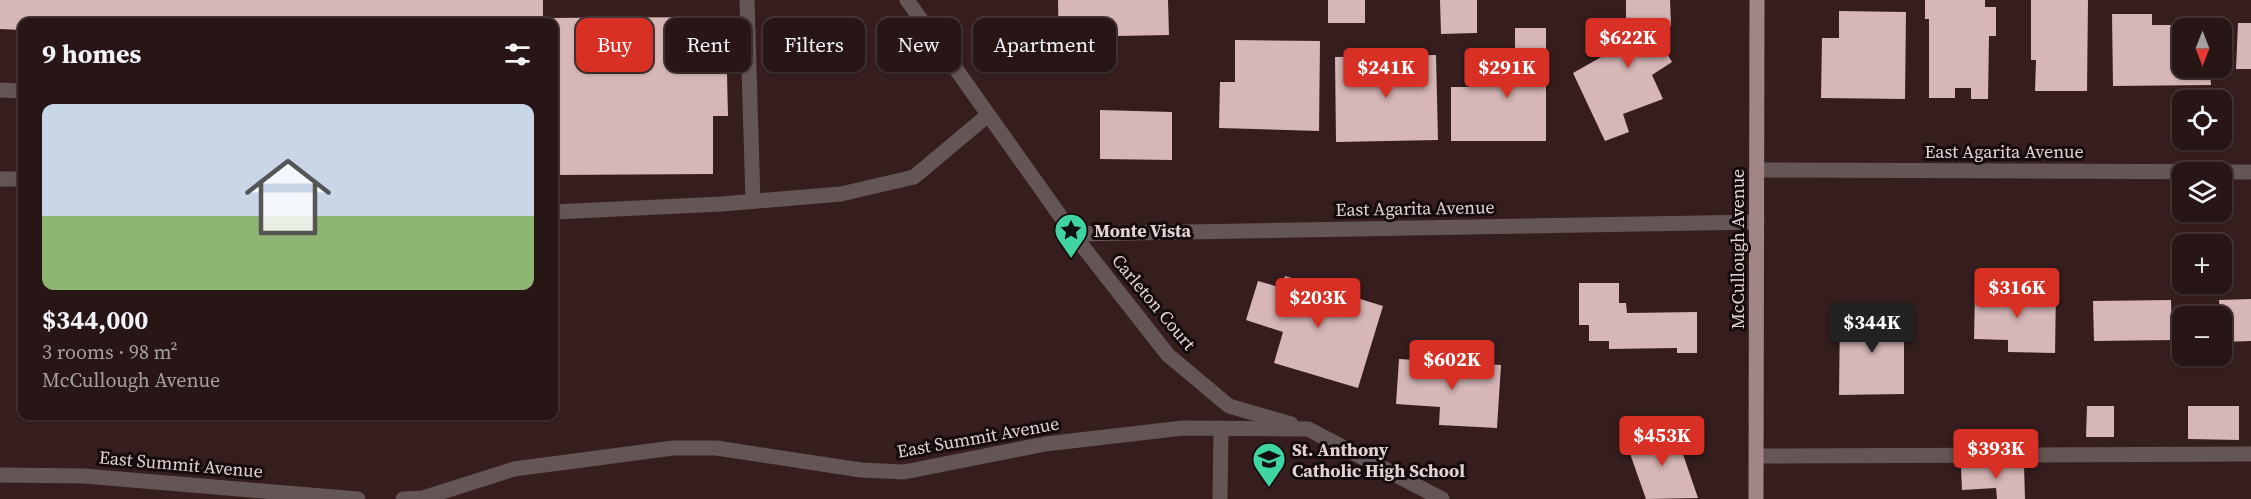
<!DOCTYPE html>
<meta charset="utf-8">
<style>
:root{--surface:#281617;--page:#301f20;--text:#f1f3f6;--muted:#a59fa1;--line:#443536;--accent:#d93025}
body{margin:0;font-family:"Source Serif 4",serif;background:var(--page);color:var(--text);height:100vh;display:flex;flex-direction:column;font-size:22px;white-space:nowrap}
*{box-sizing:border-box;margin:0}
p{font-size:20px;color:var(--muted)}
.icon{flex:none;width:33px;height:33px;fill:none;stroke:currentColor;stroke-width:2;stroke-linecap:round;stroke-linejoin:round}
.map{position:relative;flex:1;overflow:hidden}
.side{position:absolute;left:18px;top:18px;width:540px;height:402px;display:flex;flex-direction:column;background:var(--surface);border-radius:12px;box-shadow:0 2px 4px #0004,0 0 0 2px var(--line)}
.side>*{flex:none}
.guide{position:absolute;left:576px;top:18px;width:570px;height:54px;display:flex;gap:12px}
.needle{width:39px;rotate:180deg}
.tools{position:absolute;left:2172px;top:18px;display:grid;gap:12px}
.tools a{display:grid;place-items:center;width:60px;height:60px;border-radius:12px;background:var(--surface);box-shadow:0 2px 4px #0004,0 0 0 2px var(--line);font-size:30px}
.price{position:absolute;translate:-50% -51px;padding:0 14px;border-radius:6px;background:var(--accent);color:#fff;font-size:20px;line-height:39px;filter:drop-shadow(0 2px 3px #0008)}
.price::after{content:'';position:absolute;left:50%;top:36px;width:18px;height:14px;margin-left:-9px;background:inherit;clip-path:polygon(0 0,100% 0,50% 100%)}
.price.current{background:#222;color:#fff}
ul{padding:0;list-style:none}
li{display:grid;align-content:center;gap:12px;height:318px;padding:0 24px}
li span{display:grid;place-items:center;height:186px;border-radius:12px;color:#555}
li>.icon{margin-inline-start:auto}
span .icon{width:108px;height:108px;fill:#fffc;stroke-width:1}
li b{font-size:26px}
h2{display:flex;justify-content:space-between;align-items:center;height:72px;padding:0 24px;font-size:26px}
.tag{padding:0 21px;border-radius:12px;background:var(--surface);box-shadow:0 2px 4px #0004,0 0 0 2px var(--line);font-size:21px;line-height:54px}
.tag.current{background:var(--accent);color:#fff}
.map>svg:first-child{display:block}
.building{fill:#d6b6b6}
.lines{fill:none;stroke-linecap:round;stroke-linejoin:round}
.minor{stroke:#645657;stroke-width:15}
.major{stroke:#a18687;stroke-width:15}
.labels{text-anchor:middle;dominant-baseline:central;stroke-width:6;stroke-linejoin:round;paint-order:stroke}
.street-label{font-size:18px;fill:#e3d2d3;stroke:#160b0c}
.poi-label{font-size:18px;font-weight:bold;fill:#e3d2d3;stroke:#160b0c;text-anchor:start}
</style>
<div class="map">
<svg width="2251" height="499" viewBox="0 0 2251 499">
<rect width="100%" height="100%" fill="#361e1f"/>
<g class="building">
<path d="M0 0H543V18L713 17V74H727L728 116H713V174L554 175V22H22V30L0 29Z"/>
<path d="M1058 0H1168L1169 35 1117 36V54H1059Z"/>
<rect x="1328" y="0" width="37" height="23"/>
<path d="M1440 0H1477V33L1441 34Z"/>
<path d="M1626 0H1670L1671 26 1659 25V40L1672 62 1652 75 1663 99 1623 114 1629 132 1605 141 1573 73 1626 43Z"/>
<path d="M1925 0H1985V7H1996V36H1989L1988 99H1971V88H1955V98H1929V19H1925Z"/>
<path d="M2031 0H2088L2087 91H2035L2036 60H2031Z"/>
<path d="M1839 11 1906 12 1905 99 1821 98 1822 38H1839Z"/>
<path d="M2112 14H2152V25H2210V28H2182V68H2210L2211 85 2113 86Z"/>
<path d="M2238 23H2251V69H2236Z"/>
<path d="M1515 28H1546V141H1451V87H1515Z"/>
<path d="M1235 40 1320 41 1319 131 1219 128 1220 82H1235Z"/>
<path d="M1436 55 1438 140 1336 142 1335 57Z"/>
<path d="M1100 110 1172 112V160L1100 159Z"/>
<path d="M1285 276 1383 306 1358 388 1274 363 1283 332 1246 320 1258 281 1282 288Z"/>
<path d="M1579 283H1619V303H1626L1627 313 1697 312V353H1677V348L1609 349V341H1589V325H1579Z"/>
<path d="M1975 289 2056 290 2055 353 2008 352V340L1974 339Z"/>
<path d="M2251 299V341L2222 342 2219 300Z"/>
<path d="M2171 300 2172 340 2094 341 2093 301Z"/>
<path d="M1840 313H1904V394L1839 395Z"/>
<path d="M1399 359 1501 365 1497 428 1439 425 1440 407 1396 404Z"/>
<path d="M2087 406H2114V437H2086Z"/>
<path d="M2188 406H2239V440L2188 439Z"/>
<path d="M1674 428 1698 498 1646 499 1627 445Z"/>
<path d="M2024 465 2025 499H1997L1996 488 1962 490 1961 467Z"/>
</g>
<g class="lines">
<g class="minor">
<path d="M747 0 753 201"/>
<path d="M907 0 1073 234 1168 355 1229 406 1291 424"/>
<path d="M0 90 22 91"/>
<path d="M1757 170 2251 172"/>
<path d="M0 179H22"/>
<path d="M554 212 722 204 841 194 914 177 988 115"/>
<path d="M1073 234 1757 222"/>
<path d="M1757 456 2251 454"/>
<path d="M0 475 84 476 358 499"/>
<path d="M403 499 423 498 514 469 673 448H716L861 470 904 472 1045 444 1183 428 1308 429 1442 499"/>
<path d="M1220 499 1221 428"/>
</g>
<path class="major" d="M1756 499 1757 0"/>
</g>
<defs>
<symbol id="sight-pin" viewBox="-11 -11 22 30"><path d="M0 17L-7.5 6A9.5 9.5 0 1 1 7.5 6Z" fill="#3fd4a2" stroke="#160b0c"/><path d="M0-6L1.8-2.2L6-1.7L2.9 1.2L3.7 5.4L0 3.3L-3.7 5.4L-2.9 1.2L-6-1.7L-1.8-2.2Z" fill="#111"/></symbol>
<symbol id="school-pin" viewBox="-11 -11 22 30"><path d="M0 17L-7.5 6A9.5 9.5 0 1 1 7.5 6Z" fill="#3fd4a2" stroke="#160b0c"/><path d="M0-5L7-2L0 1L-7-2ZM-4 1L0 2.5L4 1V4Q0 6-4 4Z" fill="#111"/></symbol>
</defs>
<g fill-rule="evenodd">
<use href="#sight-pin" x="1052" y="211" width="38" height="52"/>
<use href="#school-pin" x="1250" y="440" width="38" height="52"/>
</g>
<g class="labels">
<g class="street-label">
<text x="2004" y="151">East Agarita Avenue</text>
<text transform="translate(1415 208) rotate(-1)">East Agarita Avenue</text>
<text transform="translate(1737 249) rotate(-90)">McCullough Avenue</text>
<text transform="translate(1154 302) rotate(50)">Carleton Court</text>
<text transform="translate(978 437) rotate(-10)">East Summit Avenue</text>
<text transform="translate(181 464) rotate(5)">East Summit Avenue</text>
</g>
<g class="poi-label">
<text x="1094" y="230">Monte Vista</text>
<text x="1292" y="449">St. Anthony<tspan x="1292" dy="21">Catholic High School</tspan></text>
</g>
</g>
</svg>
<div class="tools">
<a><svg class="needle" viewBox="-14 -14 28 28"><path d="M0-13l5 13h-10z" fill="#e53935"/><path d="M0 13l5-13h-10z" fill="#a59fa1"/></svg></a>
<a><svg class="icon" aria-label="locate" viewBox="0 0 24 24"><circle cx="12" cy="12" r="6"/><path d="M12 2v4M12 18v4M2 12h4M18 12h4"/></svg></a>
<a><svg class="icon" aria-label="layers" viewBox="0 0 24 24"><path d="M12 4l9 5-9 5-9-5zM3 14l9 5 9-5"/></svg></a>
<a>+</a>
<a>−</a>
</div>
<b class="price" style="left:1628px;top:69px">$622K</b>
<b class="price" style="left:1386px;top:99px">$241K</b>
<b class="price" style="left:1507px;top:99px">$291K</b>
<b class="price" style="left:2017px;top:319px">$316K</b>
<b class="price" style="left:1318px;top:329px">$203K</b>
<b class="price current" style="left:1872px;top:354px">$344K</b>
<b class="price" style="left:1452px;top:391px">$602K</b>
<b class="price" style="left:1662px;top:467px">$453K</b>
<b class="price" style="left:1996px;top:480px">$393K</b>
<div class="guide">
<a class="tag current">Buy</a>
<a class="tag">Rent</a>
<a class="tag">Filters</a>
<a class="tag">New</a>
<a class="tag">Apartment</a>
</div>
<section class="side">
<h2>9 homes<svg class="icon" aria-label="filters" viewBox="0 0 24 24"><path d="M4 7h16M4 17h16"/><circle cx="9" cy="7" r="2"/><circle cx="15" cy="17" r="2"/></svg></h2>
<ul>
<li><span style="background:linear-gradient(#c9d6e8 60%,#8fb573 0)"><svg class="icon" aria-label="home" viewBox="0 0 24 24"><path d="M3 11l9-7 9 7M6 9v11h12V9"/></svg></span><div><b>$344,000</b><p>3 rooms · 98 m²</p><p>McCullough Avenue</p></div></li>
</ul>
</section>
</div>
